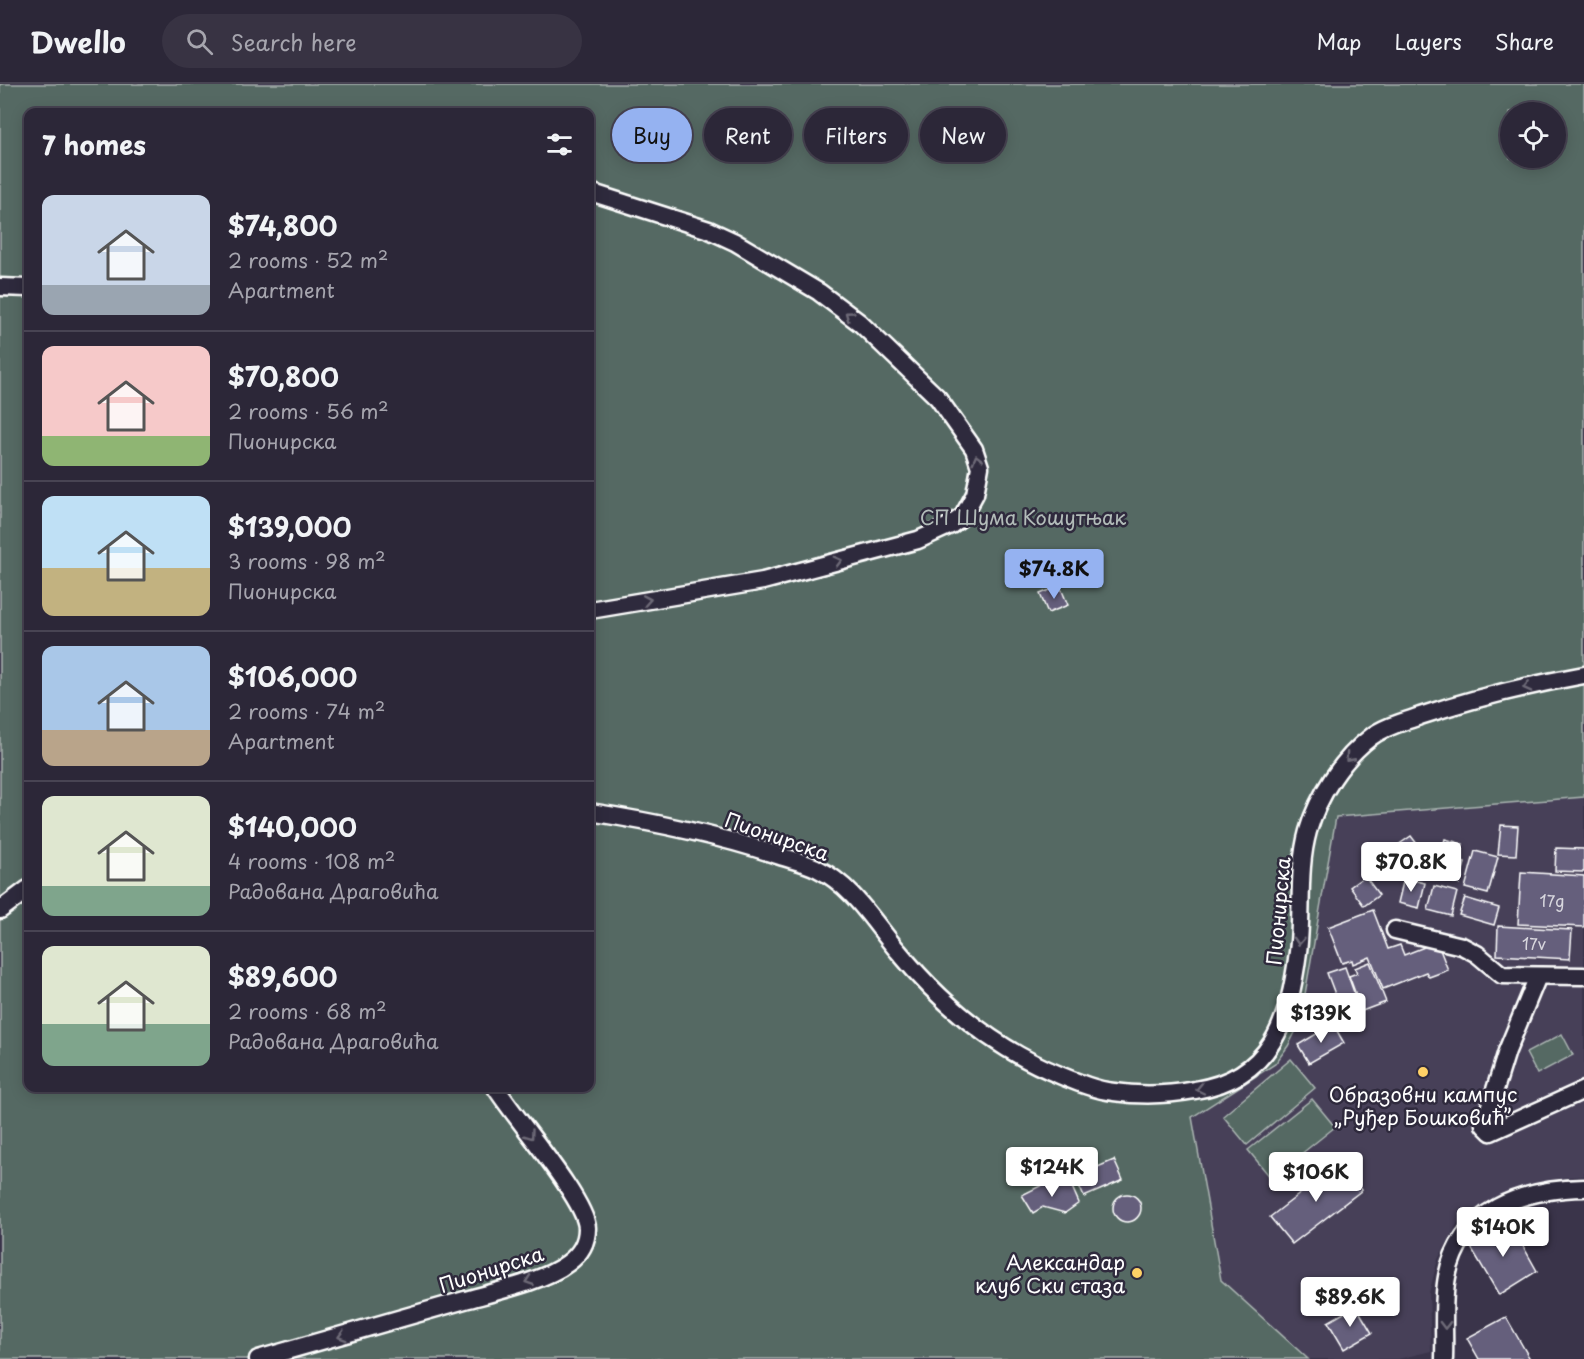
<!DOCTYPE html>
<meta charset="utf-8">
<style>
:root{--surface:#2c2738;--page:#383343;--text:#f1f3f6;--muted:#a6a5ae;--line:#484453;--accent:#95b2f1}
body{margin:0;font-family:"Playpen Sans",sans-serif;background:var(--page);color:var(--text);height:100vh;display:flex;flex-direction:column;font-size:22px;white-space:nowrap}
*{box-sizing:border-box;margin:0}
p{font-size:20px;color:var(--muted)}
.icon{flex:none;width:33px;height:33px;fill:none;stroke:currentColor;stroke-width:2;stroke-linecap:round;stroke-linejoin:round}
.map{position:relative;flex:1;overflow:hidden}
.side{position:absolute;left:24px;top:24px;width:570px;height:984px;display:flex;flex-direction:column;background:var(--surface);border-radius:12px;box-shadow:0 3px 15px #0003,0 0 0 2px var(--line)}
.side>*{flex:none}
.top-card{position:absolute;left:612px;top:24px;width:570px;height:54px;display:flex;gap:12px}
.tools{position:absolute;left:1500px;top:18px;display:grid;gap:12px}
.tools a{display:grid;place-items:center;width:66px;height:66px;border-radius:50%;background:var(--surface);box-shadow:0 3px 15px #0003,0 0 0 2px var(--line);font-size:30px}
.price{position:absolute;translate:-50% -51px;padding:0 14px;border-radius:6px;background:#fff;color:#222;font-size:20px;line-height:39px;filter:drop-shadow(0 2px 3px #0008)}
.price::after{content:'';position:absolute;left:50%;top:36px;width:18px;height:14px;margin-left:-9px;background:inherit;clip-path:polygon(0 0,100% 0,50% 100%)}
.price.active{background:var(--accent);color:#111}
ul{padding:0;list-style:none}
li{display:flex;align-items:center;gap:18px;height:150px;padding:0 18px}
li+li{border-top:2px solid var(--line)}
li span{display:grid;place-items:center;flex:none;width:168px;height:120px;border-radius:12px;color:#555}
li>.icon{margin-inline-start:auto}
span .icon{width:72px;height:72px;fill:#fffc;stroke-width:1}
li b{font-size:26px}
h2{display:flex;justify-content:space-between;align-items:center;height:72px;padding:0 18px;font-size:26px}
.tag{padding:0 21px;border-radius:27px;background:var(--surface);box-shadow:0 3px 15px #0003,0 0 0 2px var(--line);font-size:21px;line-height:54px}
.tag.active{background:var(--accent);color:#111}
header{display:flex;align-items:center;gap:36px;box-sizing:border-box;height:84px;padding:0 30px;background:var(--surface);border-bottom:2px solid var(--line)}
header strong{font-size:28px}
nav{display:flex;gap:33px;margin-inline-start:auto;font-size:21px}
.search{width:420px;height:54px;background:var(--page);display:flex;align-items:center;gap:15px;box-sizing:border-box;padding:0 21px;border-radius:33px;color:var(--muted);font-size:22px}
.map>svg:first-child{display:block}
.built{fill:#474159}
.green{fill:#546963;stroke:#aab4b1;stroke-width:1.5;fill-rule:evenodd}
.building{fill:#655e7c;stroke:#fff;stroke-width:1.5}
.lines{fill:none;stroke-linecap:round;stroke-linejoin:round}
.minor-casing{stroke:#fff;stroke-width:21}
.minor{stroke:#2f2a3d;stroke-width:16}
.oneway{stroke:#6d6a77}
.poi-dot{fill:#ffd166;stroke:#2f2a3d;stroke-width:2}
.labels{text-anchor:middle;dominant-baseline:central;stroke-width:5;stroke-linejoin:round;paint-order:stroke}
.number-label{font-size:16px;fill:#d8d7de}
.park-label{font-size:20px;fill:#b2bcb9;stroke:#2f2a3d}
.street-label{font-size:20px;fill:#fff;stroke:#2f2a3d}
.poi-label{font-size:20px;fill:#fff;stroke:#2f2a3d}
</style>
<header>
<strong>Dwello</strong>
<div class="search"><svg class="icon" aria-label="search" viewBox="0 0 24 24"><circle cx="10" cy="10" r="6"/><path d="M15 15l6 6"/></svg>Search here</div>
<nav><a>Map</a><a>Layers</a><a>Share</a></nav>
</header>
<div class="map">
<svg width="1584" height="1275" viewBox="0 0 1584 1275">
<rect width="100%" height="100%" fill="#3a344a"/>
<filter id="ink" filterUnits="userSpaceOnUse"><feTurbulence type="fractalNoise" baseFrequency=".0167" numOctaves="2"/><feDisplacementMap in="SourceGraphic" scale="12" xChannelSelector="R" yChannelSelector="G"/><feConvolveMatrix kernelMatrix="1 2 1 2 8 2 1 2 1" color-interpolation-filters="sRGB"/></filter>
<g filter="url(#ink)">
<path class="built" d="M1584 713V1092L1568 1093 1534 1099 1493 1114 1460 1135 1438 1175 1429 1209 1431 1267 1398 1275H1308L1221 1196 1192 1033 1275 980 1288 962 1300 939 1336 733Z"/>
<g class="green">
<path d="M0 0H1584V713L1336 733 1300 939 1288 962 1275 980 1192 1033 1221 1196 1308 1275H0ZM28 28H590V1004H28ZM1510 28H1556V74H1510Z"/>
<path d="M1562 950 1573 971 1537 990 1526 969Z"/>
<path d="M1291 975 1315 1004 1247 1061 1223 1032Z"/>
<path d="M1312 1015 1335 1043 1271 1094 1248 1066Z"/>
</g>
<g class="building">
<path d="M1054 468 1063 488 1032 501 1024 481Z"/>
<path d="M1060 502 1068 521 1048 529 1040 510Z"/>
<path d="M1501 741 1518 742 1516 771 1498 770Z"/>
<path d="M1411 752 1424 769 1398 789 1384 771Z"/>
<path d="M1445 755 1463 760 1458 777 1465 779 1459 800 1434 793Z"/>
<path d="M1556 764 1584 765V788L1555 787Z"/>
<path d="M1475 767 1498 773 1488 810 1465 804Z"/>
<path d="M1521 788 1584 792V843L1518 840Z"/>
<path d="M1365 792 1379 811 1364 822 1350 803Z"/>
<path d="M1404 794 1425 799 1419 824 1398 819Z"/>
<path d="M1434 802 1457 808 1451 832 1428 826Z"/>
<path d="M1465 814 1499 824 1494 841 1459 831Z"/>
<path d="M1373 826 1388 865 1400 861 1404 871 1437 858 1448 886 1429 893 1426 888 1383 905 1370 873 1353 880 1352 876 1342 879 1328 843Z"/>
<path d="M1498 842 1572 846 1570 875 1497 871Z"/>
<path d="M1370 878 1386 918 1362 927 1349 892 1357 889 1355 884Z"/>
<path d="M1345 883 1361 928 1344 934 1327 889Z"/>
<path d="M1333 940 1344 959 1309 979 1298 961Z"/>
<path d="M1085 1068 1093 1085 1114 1076 1123 1096 1084 1113 1068 1076Z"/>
<path d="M1341 1078 1362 1106 1292 1160 1270 1133Z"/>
<path d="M1050 1097 1072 1103 1079 1119 1065 1129 1043 1123 1033 1129 1022 1111Z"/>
<circle cx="1127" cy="1124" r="14"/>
<path d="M1509 1137 1537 1187 1499 1211 1469 1160Z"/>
<path d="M1356 1222 1372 1249 1344 1265 1328 1238Z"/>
<path d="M1506 1233 1530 1275H1479L1467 1254Z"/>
</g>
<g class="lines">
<defs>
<g id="minor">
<path d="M590 108 709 146 735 158 819 208 860 239 938 314 974 365 980 383 975 410 963 432 951 441 918 456 763 497 590 526"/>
<path d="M0 203 28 204"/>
<path d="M590 728C654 738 718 751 780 772 792 776 807 779 818 785 853 802 874 839 898 867 943 922 997 966 1062 992 1079 999 1096 1006 1114 1008 1141 1012 1168 1011 1195 1006 1272 994 1289 937 1298 868 1303 829 1297 786 1308 747 1318 712 1342 675 1371 653 1385 642 1404 638 1420 632 1474 614 1529 601 1584 591"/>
<path d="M0 826 28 805"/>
<path d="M1395 846 1462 862 1477 870 1502 891 1584 892"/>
<path d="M1538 892 1507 967 1484 1041 1491 1048 1584 1006"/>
<path d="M258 1275C327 1256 396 1236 465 1216 494 1208 545 1197 568 1179 579 1171 587 1159 587 1144 586 1116 514 1033 496 1004"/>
<path d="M1444 1275C1445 1248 1442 1219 1447 1193 1460 1125 1523 1105 1584 1104"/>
</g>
</defs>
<use href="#minor" class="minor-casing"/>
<use href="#minor" class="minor"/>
</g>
<defs><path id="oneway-chevron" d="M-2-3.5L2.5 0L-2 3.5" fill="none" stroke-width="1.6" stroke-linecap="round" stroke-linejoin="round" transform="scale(1.5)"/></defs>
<g class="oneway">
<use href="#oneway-chevron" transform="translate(849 231) rotate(-144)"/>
<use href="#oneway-chevron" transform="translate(977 375) rotate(-105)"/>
<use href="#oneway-chevron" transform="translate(838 477) rotate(-15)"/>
<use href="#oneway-chevron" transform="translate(647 516) rotate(-10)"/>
<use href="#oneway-chevron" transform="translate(1527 603) rotate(167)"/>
<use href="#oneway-chevron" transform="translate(1349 674) rotate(132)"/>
<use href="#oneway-chevron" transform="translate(1299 857) rotate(94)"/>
<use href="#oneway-chevron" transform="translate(1200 1005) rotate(168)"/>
<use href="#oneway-chevron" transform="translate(530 1051) rotate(54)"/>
<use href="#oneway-chevron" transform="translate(529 1197) rotate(161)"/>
<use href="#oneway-chevron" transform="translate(1445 1241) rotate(91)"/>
<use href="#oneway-chevron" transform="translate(342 1252) rotate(164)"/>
</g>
</g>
<g class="poi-dot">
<circle cx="1423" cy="988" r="6"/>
<circle cx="1137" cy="1189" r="6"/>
</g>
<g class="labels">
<g class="number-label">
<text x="1552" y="816">17g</text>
<text x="1534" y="859">17v</text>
</g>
<g class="park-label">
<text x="1023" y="433">СП Шума Кошутњак</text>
</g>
<g class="street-label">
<text transform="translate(777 752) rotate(19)">Пионирска</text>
<text transform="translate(1278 827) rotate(-85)">Пионирска</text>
<text transform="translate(491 1185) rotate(-18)">Пионирска</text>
</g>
<g class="poi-label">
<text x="1423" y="1010">Образовни кампус<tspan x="1423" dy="23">„Руђер Бошковић”</tspan></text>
<text x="1125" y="1178" text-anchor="end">Александар<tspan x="1125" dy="23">клуб Ски стаза</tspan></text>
</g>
</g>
</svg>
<div class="tools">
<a><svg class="icon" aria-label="locate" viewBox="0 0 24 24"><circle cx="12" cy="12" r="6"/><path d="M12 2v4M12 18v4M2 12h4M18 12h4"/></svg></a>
</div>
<b class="price active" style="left:1054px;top:516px">$74.8K</b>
<b class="price" style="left:1411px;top:809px">$70.8K</b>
<b class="price" style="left:1321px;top:960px">$139K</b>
<b class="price" style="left:1052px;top:1114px">$124K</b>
<b class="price" style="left:1316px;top:1119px">$106K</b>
<b class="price" style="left:1503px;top:1174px">$140K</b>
<b class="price" style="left:1350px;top:1244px">$89.6K</b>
<div class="top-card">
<a class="tag active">Buy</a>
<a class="tag">Rent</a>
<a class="tag">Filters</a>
<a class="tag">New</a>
</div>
<section class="side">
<h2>7 homes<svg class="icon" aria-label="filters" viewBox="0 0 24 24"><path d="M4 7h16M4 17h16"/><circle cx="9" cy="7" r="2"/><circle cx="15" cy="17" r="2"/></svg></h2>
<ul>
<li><span style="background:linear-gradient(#c9d6e8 75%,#9aa5b1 0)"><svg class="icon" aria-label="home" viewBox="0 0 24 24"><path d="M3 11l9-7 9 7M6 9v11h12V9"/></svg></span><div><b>$74,800</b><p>2 rooms · 52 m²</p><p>Apartment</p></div></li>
<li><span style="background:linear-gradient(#f6c9c9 75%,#8fb573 0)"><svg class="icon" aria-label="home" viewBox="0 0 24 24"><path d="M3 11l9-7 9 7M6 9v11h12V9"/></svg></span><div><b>$70,800</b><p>2 rooms · 56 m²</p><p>Пионирска</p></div></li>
<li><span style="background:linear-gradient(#bfe0f5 60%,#c2b280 0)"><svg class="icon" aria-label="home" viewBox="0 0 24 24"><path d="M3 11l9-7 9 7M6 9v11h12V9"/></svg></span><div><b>$139,000</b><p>3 rooms · 98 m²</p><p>Пионирска</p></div></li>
<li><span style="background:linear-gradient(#a9c7e8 70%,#b9a48a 0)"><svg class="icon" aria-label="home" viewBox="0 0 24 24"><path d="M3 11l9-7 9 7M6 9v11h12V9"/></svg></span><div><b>$106,000</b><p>2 rooms · 74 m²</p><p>Apartment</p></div></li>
<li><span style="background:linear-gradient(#dfe7d0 75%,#7fa58c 0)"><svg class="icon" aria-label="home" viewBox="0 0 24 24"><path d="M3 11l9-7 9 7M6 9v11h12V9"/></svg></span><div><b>$140,000</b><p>4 rooms · 108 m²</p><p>Радована Драговића</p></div></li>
<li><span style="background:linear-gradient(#dfe7d0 65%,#7fa58c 0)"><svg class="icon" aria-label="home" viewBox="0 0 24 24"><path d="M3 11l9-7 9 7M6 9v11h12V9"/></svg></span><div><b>$89,600</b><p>2 rooms · 68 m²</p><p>Радована Драговића</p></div></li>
</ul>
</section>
</div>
